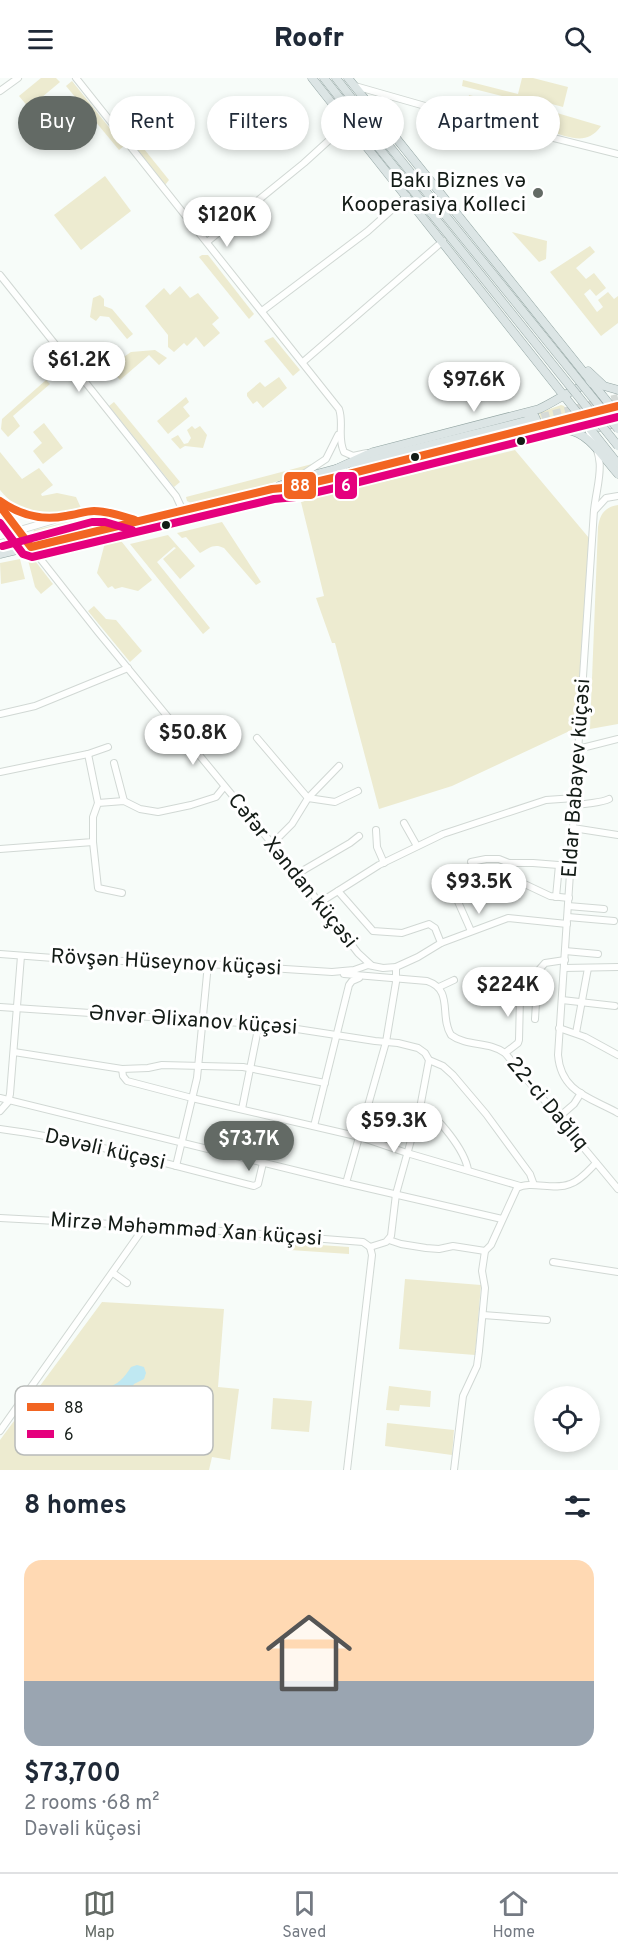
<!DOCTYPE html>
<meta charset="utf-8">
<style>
:root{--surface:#fff;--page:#f2f2f3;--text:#1f2937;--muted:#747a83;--line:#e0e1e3;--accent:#636a65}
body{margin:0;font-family:Overpass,sans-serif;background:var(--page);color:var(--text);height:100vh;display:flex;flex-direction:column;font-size:22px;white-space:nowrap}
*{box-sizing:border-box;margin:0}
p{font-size:20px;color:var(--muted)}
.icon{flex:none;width:33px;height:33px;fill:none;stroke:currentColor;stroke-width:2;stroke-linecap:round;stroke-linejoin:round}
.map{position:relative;height:1392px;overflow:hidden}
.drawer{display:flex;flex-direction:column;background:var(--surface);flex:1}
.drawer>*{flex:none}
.banner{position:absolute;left:18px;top:18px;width:582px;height:54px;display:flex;gap:12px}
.buttons{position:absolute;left:534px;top:1308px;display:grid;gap:12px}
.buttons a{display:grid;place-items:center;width:66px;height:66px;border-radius:50%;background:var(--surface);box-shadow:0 3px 9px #0003;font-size:30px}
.price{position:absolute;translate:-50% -51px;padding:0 14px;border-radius:21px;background:#fff;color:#222;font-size:20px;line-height:39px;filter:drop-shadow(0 2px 3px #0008)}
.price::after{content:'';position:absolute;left:50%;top:36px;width:18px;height:14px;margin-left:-9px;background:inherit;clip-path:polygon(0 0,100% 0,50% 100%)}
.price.current{background:var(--accent);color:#fff}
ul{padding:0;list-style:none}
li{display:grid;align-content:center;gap:12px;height:318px;padding:0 24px}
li+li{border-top:2px solid var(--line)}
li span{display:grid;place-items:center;height:186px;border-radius:18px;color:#555}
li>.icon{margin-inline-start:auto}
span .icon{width:108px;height:108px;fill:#fffc;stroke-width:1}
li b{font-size:26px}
h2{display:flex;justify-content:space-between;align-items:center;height:72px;padding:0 24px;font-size:26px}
.pill{padding:0 21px;border-radius:27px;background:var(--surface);box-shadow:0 3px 9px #0003;font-size:21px;line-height:54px}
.pill.current{background:var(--accent);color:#fff}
header{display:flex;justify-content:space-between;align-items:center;height:78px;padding:0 24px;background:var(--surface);font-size:27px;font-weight:800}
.menu{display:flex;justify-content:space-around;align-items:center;height:84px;border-top:2px solid var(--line);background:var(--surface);font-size:16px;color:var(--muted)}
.menu a{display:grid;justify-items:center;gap:3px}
.menu .current{color:var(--accent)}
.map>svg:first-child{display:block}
.green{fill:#edebd0}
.water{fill:#bfe8f2}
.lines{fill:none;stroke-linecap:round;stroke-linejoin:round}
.major-tunnel{stroke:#d5dad7;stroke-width:8;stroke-dasharray:8 4;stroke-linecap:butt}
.minor-casing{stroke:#d1d8d4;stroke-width:8}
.major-casing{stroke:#93a5a3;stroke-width:9}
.minor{stroke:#fefffe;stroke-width:6}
.major{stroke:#dce5e5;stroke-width:8}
.major-bridge-casing{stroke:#93a5a3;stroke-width:9;stroke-linecap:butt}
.major-bridge{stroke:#dce5e5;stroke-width:8}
.bus-1-casing{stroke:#fff;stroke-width:12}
.bus-2-casing{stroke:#fff;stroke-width:12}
.bus-1{stroke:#f26522;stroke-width:8}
.bus-2{stroke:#e5007d;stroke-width:8}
.poi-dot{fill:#636a65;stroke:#fff;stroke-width:2}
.bus-dot{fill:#131b16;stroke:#fff;stroke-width:2}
.labels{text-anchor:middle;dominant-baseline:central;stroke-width:6;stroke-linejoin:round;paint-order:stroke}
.poi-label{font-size:21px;fill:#131b16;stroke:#fff;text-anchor:end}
.street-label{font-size:21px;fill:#131b16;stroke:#fff}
.key{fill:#fff;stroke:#b8bbb9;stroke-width:1.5}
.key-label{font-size:16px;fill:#131b16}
.line-badge{stroke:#fff;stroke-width:2}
.badge-label{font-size:16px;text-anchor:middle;font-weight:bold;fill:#fff}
</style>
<header><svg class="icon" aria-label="menu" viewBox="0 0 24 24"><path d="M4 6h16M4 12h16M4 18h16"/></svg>Roofr<svg class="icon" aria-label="search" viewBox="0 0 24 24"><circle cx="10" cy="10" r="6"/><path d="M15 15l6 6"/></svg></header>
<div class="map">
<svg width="618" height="1392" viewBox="0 0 618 1392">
<rect width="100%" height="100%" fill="#f7fcf9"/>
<g class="green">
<path d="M41 0H56L60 4 29 30 19 18Z"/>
<path d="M522 0H533L568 9 563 29 537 22 534 26 462 8 463 2 518 16Z"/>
<path d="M72 3 124 68 119 72 66 8Z"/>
<path d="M469 17 537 34 534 49 466 31Z"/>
<path d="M557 35 601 48C587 68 570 59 551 54Z"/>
<path d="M132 56 169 102 165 107 127 60Z"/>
<path d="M105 98 131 133 81 172 54 137Z"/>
<path d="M512 154 547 163 546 181 539 184Z"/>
<path d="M590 168 595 174 576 190 586 201 594 195 606 210 596 218 590 211 584 216 597 234 603 229 598 222 608 214 614 221 618 218V245L601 258 550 194Z"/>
<path d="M202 177H208L254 236 249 241 199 179Z"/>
<path d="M180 208 190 220 198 215 219 240 212 246 220 255 204 269 196 259 187 268 184 265 174 274 168 269V257L145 228 164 210 170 217Z"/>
<path d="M100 217 104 221V228L112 231 133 256 127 261 109 239 100 238 96 243 90 239 93 220Z"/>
<path d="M273 259 300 292 293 298 264 263Z"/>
<path d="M155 272 167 280 159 287 149 277 120 302 109 289 131 274Z"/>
<path d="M279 299 287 310 263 330 257 323 253 326 247 318V315L260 304 265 309Z"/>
<path d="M46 302 50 306 13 338 20 348 8 359 1 351 2 341Z"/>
<path d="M186 319 189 324 183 329 190 338 168 356 157 343Z"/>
<path d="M114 324 180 404 174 409 109 328Z"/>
<path d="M561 327 564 328 582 351 564 348 544 352 539 335Z"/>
<path d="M44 345 63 370 43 386 33 373 42 365 33 354Z"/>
<path d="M192 348 195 351 200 348 207 357 203 370 185 368 180 371 171 361 178 357 184 366 188 365 191 360 187 352Z"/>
<path d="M515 372 589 460 576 650 452 708 379 731 335 565H332L316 520 324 518 301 424 310 421 309 415 300 417 299 414 303 411 337 403 382 404Z"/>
<path d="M0 374 22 401 39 390 53 407 41 416 42 418 57 415 76 419 81 430C49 439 23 441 0 412Z"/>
<path d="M312 386C280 409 230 415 191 425L187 423 186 419Z"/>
<path d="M618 427V646L590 651 598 449C600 436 605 429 618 427Z"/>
<path d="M231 429 232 433 127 459 123 454Z"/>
<path d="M93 438 111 445 35 462 32 458 34 452Z"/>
<path d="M222 444 261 504 256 507 224 470C214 465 209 470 200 475L186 459 182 460 177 455Z"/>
<path d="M114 454 152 502 138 513 122 509 115 511 112 508 108 510 97 495 107 457Z"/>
<path d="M168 457 195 488 180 501 163 481 176 470 174 469 157 484 210 550 203 556 130 466Z"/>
<path d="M20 481 25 501 1 506 0 485Z"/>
<path d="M28 482 36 484 53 506 41 516 35 509Z"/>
<path d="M94 528 106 541 116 542 142 573 130 584 88 533Z"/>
<path d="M290 1165 349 1169V1176L290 1172Z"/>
<path d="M405 1201 481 1207 475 1277 399 1271Z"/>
<path d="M102 1224 224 1231 218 1309 239 1311 230 1382 212 1379 209 1392H0V1362Z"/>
<path d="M389 1308 431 1313 430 1329 400 1327 399 1333 386 1332Z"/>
<path d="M273 1320 312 1323 309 1354 271 1351Z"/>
<path d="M387 1345 454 1352 452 1377 385 1368Z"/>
</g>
<path class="water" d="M137 1287 144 1289 146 1295 144 1301 134 1306 121 1328 106 1338C100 1359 87 1369 66 1358L60 1360 52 1369C36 1361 44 1335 62 1335 69 1335 78 1340 85 1343L91 1340 85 1321 86 1314C93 1310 98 1311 105 1310 118 1307 124 1300 131 1289Z"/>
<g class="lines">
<g class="major-tunnel">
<path d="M530 342 618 320"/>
<path d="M533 349 618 328"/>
</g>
<defs>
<g id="minor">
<path d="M76 0 339 331C344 345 337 359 344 374L353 378 367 375"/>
<path d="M355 8 425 28 618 76"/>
<path d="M0 13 18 0"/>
<path d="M207 164 304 85 348 45"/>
<path d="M0 197 176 418 183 433"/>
<path d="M262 233 368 153 407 118"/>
<path d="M303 284 443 163"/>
<path d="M589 354C607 386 598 399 594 432L558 977C561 1014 589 1019 618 1035"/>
<path d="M302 397 326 381 338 357"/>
<path d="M595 432 606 420 618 418"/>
<path d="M0 458 54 442"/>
<path d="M31 469 98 554 297 796 358 875 371 887"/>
<path d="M0 636 35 628 128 590"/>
<path d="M257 660 308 720 335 724 358 713"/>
<path d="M578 671 618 661"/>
<path d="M88 676 98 725"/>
<path d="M114 685 124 723"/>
<path d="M0 694 88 676 108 669"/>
<path d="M575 726C582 727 603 724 609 721"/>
<path d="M404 745 417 768"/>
<path d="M573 750 618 757"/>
<path d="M376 752 377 769 384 785"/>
<path d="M93 764 98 810 122 815"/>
<path d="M272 766 292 746 308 720 339 688"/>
<path d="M0 771 93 764V739L98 725 124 723 140 731 158 734 191 727 216 719 224 709"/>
<path d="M471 784 486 781H499L509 785H533L571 788"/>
<path d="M297 796 350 765 359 758"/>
<path d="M516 802 550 818 569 820"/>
<path d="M451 808 471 853"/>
<path d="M338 813 373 853 402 855 429 846 435 850 441 865"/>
<path d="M556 819 559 787"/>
<path d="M319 825 379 787 443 756 546 722 575 720"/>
<path d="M568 828 604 831"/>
<path d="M568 839 614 843"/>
<path d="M565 873 598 876"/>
<path d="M0 876 67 881 208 886 332 894 354 892 368 887 383 890 396 889 418 879 441 865 508 840 567 846"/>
<path d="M564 890 618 889"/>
<path d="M344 896 427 903C454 912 439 938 451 957 467 969 489 963 505 975L618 1111"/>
<path d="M500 908 520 919 519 962 518 965 505 975"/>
<path d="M439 909 454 902"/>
<path d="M562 922 615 928"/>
<path d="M0 929 271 947 375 963 398 965 418 970 425 975 429 982 443 988 453 997 486 1036 530 1096 534 1107"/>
<path d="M535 941 538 893 545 885 565 882"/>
<path d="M559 950 585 959 618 977"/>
<path d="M576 955 588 890"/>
<path d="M14 974 122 991 148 990 162 987 243 989 325 1005"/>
<path d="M122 991 123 998 127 1003 192 1020 360 1059 407 1075 520 1108"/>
<path d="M0 1020 346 1105 502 1141"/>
<path d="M420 1030C438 1037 465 1073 468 1092"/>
<path d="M242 1031 259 946"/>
<path d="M0 1033 8 1024 10 1016 21 878"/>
<path d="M559 1039 574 1026 581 1015"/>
<path d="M314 1048 349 907 352 903 359 900"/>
<path d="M0 1051C84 1062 172 1087 254 1108L258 1106 263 1085"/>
<path d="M176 1088 197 1000 208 886"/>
<path d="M346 1105 386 964 396 904V889"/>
<path d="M0 1140 169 1149 363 1164 370 1169"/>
<path d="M389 1162 401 1166 426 1170 439 1171 453 1168 485 1173"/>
<path d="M370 1169 386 1164 391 1158 396 1116 420 1030 429 982"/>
<path d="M553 1184 618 1194"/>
<path d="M113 1195 127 1205"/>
<path d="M483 1237 547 1242"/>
<path d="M0 1353 140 1155 142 1148"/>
<path d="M347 1392 372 1177 370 1169"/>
<path d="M454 1392 463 1318 477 1288 479 1273 485 1210 482 1193 485 1173 491 1167 517 1110C531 1102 554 1113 570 1106 580 1103 589 1092 596 1085"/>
</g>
<g id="major">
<path d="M312 0 618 386"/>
<path d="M324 0 375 65"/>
<path d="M336 0 382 59"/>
<path d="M348 0 618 337"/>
<path d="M588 293 604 308 618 312"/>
<path d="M526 335H532C537 339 539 350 537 355L533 358"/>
<path d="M586 344 599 349 618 345"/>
<path d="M354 386 530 342"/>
<path d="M336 391 373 374 539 331C551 326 579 307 587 307"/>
<path d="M351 398 384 396 567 352C589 354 604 381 618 396"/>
<path d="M279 408 294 402 339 390"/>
<path d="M0 423C18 437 40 442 63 439 72 438 81 434 91 433 106 432 122 438 137 443"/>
<path d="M0 428 31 469"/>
<path d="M0 474C12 465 10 454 7 440"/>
<path d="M0 476 272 411 294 409 532 349"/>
</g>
</defs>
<use href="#minor" class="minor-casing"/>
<use href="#major" class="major-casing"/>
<use href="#minor" class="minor"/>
<use href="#major" class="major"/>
<defs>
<g id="major-bridge">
<path d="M382 59 618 351"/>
<path d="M375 65 618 368"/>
</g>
</defs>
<use href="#major-bridge" class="major-bridge-casing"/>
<use href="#major-bridge" class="major-bridge"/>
<defs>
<g id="bus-1">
<path d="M0 423C20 437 42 443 66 438 76 437 85 433 94 433 108 433 122 438 135 442"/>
<path d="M0 428 31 469 272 411 294 409 337 399 618 328"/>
</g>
<g id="bus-2">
<path d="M0 445 23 476 32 479 274 421 296 419 339 409 618 339"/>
<path d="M3 468 92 444H105L132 452"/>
</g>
</defs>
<use href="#bus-1" class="bus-1-casing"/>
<use href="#bus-2" class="bus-2-casing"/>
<use href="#bus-1" class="bus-1"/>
<use href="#bus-2" class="bus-2"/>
</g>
<circle class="poi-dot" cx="538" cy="115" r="6"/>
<g class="bus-dot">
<circle cx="521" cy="363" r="5"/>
<circle cx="415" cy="379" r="5"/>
<circle cx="166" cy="447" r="5"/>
</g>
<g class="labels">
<g class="poi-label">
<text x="526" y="103">Bakı Biznes və<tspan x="526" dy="24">Kooperasiya Kolleci</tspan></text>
</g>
<g class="street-label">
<text transform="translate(577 700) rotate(-86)">Eldar Babayev küçəsi</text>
<text transform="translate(292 793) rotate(51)">Cəfər Xəndan küçəsi</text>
<text transform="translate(166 885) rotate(3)">Rövşən Hüseynov küçəsi</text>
<text transform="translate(193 943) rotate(4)">Ənvər Əlixanov küçəsi</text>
<text transform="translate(547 1026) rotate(50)">22-ci Dağlıq</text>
<text transform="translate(105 1072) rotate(13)">Dəvəli küçəsi</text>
<text transform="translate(186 1152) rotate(4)">Mirzə Məhəmməd Xan küçəsi</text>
</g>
</g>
<rect x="15" y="1308" width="198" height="69" rx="9" class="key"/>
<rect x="27" y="1325" width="27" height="8" fill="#f26522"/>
<rect x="27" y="1352" width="27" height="8" fill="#e5007d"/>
<g class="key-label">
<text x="64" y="1335">88</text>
<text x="64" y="1362">6</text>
</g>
<g class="line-badge">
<rect x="334" y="393" width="24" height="29" rx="6" fill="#e5007d"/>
<rect x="283" y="393" width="34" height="29" rx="6" fill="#f26522"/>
</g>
<g class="badge-label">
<text x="346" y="413">6</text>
<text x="300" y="413">88</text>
</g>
</svg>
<div class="buttons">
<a><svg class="icon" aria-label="locate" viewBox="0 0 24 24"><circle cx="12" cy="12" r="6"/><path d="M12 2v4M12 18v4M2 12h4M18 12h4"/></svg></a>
</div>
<b class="price" style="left:227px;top:170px">$120K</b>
<b class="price" style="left:79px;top:315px">$61.2K</b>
<b class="price" style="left:474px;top:335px">$97.6K</b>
<b class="price" style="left:193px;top:688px">$50.8K</b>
<b class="price" style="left:479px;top:837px">$93.5K</b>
<b class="price" style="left:508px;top:940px">$224K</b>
<b class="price" style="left:394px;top:1076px">$59.3K</b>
<b class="price current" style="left:249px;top:1094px">$73.7K</b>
<div class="banner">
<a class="pill current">Buy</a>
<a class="pill">Rent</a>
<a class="pill">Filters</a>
<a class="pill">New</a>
<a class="pill">Apartment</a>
</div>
</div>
<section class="drawer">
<h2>8 homes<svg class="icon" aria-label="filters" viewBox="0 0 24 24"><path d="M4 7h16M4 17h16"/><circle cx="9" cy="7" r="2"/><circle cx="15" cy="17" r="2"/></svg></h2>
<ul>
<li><span style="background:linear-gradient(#ffd9b3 65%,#9aa5b1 0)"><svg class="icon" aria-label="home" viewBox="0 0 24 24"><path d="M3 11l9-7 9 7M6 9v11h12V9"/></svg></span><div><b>$73,700</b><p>2 rooms · 68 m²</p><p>Dəvəli küçəsi</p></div></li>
</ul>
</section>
<nav class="menu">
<a class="current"><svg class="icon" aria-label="map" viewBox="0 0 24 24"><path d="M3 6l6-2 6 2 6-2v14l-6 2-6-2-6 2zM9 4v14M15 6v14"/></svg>Map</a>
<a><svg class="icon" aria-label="saved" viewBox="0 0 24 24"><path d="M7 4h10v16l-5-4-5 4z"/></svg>Saved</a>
<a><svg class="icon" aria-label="home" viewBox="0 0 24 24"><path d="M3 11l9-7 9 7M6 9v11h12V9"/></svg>Home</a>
</nav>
